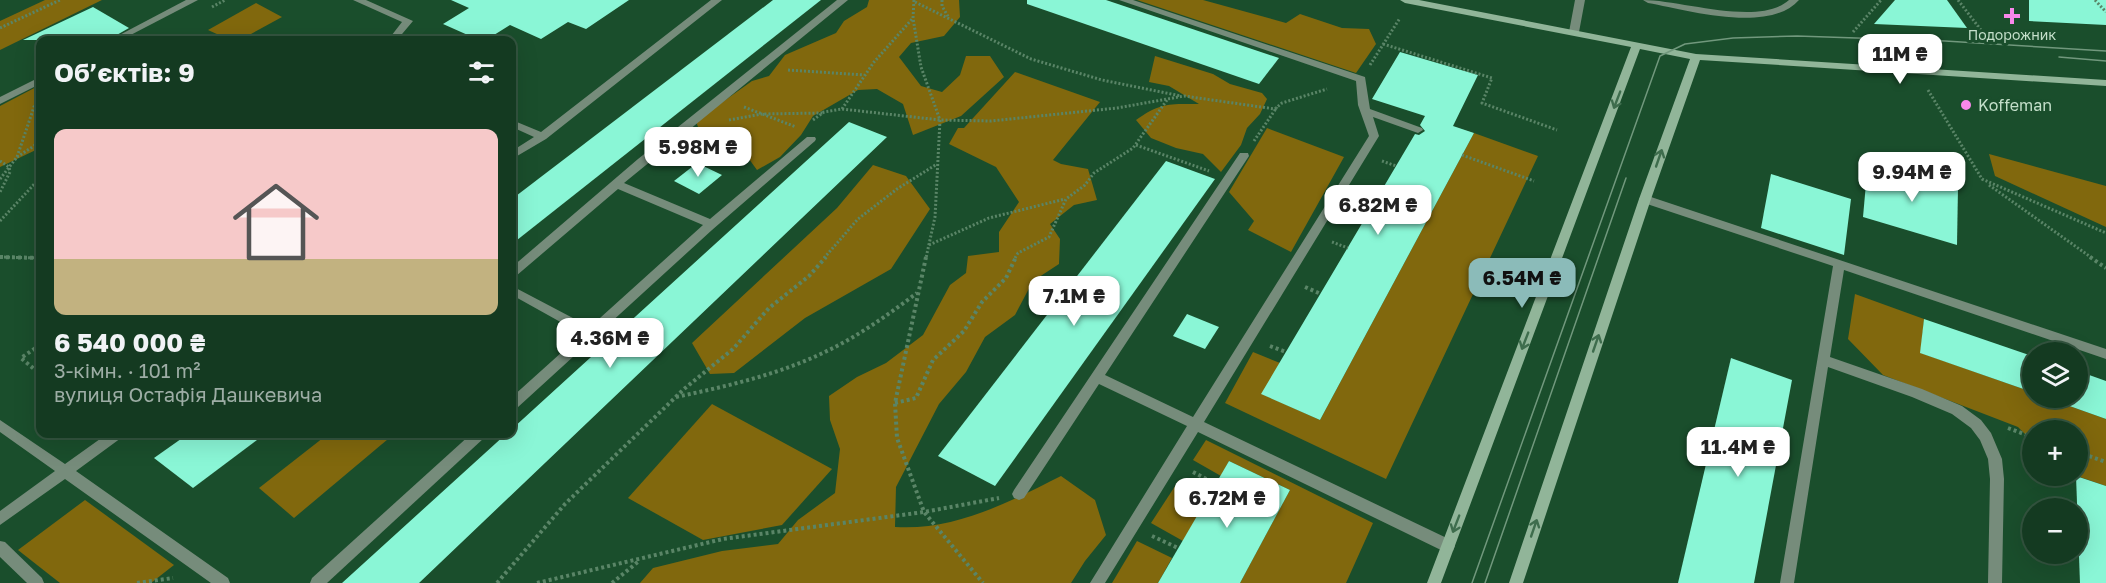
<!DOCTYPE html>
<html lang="uk">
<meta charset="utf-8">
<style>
:root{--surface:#143a21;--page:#1d412a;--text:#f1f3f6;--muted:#9dada5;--line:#33543f;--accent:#8bbbb9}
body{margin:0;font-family:"Golos Text",sans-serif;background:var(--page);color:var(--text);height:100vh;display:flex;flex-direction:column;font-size:22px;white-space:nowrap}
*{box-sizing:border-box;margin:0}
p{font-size:20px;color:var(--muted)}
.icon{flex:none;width:33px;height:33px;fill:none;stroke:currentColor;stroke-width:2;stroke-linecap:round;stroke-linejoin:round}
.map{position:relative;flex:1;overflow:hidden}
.sheet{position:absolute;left:36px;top:36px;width:480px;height:402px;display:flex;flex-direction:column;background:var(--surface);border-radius:12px;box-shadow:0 6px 24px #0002,0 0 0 2px var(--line)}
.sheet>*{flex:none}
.fabs{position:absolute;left:2022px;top:342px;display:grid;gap:12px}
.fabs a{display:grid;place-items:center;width:66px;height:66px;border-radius:50%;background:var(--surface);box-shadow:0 6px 24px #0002,0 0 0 2px var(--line);font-size:30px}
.price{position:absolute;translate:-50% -51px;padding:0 14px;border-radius:12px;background:#fff;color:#222;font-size:20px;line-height:39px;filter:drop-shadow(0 2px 3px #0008)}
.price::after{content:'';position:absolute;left:50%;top:36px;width:18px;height:14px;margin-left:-9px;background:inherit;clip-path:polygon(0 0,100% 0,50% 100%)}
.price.selected{background:var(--accent);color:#111}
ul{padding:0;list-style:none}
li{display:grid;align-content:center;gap:12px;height:318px;padding:0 18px}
li span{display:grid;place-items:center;height:186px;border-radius:12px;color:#555}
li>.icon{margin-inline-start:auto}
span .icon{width:108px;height:108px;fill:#fffc;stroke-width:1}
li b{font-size:26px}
h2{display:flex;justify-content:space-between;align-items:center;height:72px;padding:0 18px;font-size:26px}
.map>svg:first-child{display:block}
.green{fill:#81680d}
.building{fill:#8af6d6}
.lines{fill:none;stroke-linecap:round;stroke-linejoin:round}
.path-far1{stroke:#5a8567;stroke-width:3;stroke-dasharray:2 2;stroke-linecap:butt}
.path{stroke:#5a8567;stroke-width:4;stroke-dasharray:3 3;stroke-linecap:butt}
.lane{fill:#768c7b;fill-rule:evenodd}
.secondary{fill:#91b599;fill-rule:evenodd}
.tram{stroke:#71987d;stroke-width:1.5}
.oneway{stroke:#3e6d4d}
.poi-dot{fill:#f888ea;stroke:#1a4e2c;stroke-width:2}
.labels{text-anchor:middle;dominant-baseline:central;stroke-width:6;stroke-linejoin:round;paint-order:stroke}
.far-poi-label{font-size:14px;fill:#c4dfca;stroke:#1a4e2c}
.poi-label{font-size:16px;fill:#c4dfca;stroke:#1a4e2c;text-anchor:start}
</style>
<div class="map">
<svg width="2106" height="583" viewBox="0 0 2106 583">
<rect width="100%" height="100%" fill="#1a4e2c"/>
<g class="green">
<path d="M45 0H102L0 50V21Z"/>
<path d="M869 0H959L960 17 944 36 911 43 899 57 921 86 942 92 960 75 966 56H990L1004 77 961 116 913 135 903 104 877 89 858 90 813 116 801 135 780 157 757 170 749 159 731 151 735 137 719 129 699 130 696 121 752 81 769 76 785 55 836 33 844 21 867 7Z"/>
<path d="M1137 0H1203L1286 23 1300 14 1342 28 1369 29 1376 44 1356 73Z"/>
<path d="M256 3 282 17 240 40H230L208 30Z"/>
<path d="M1155 56 1213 74 1230 84 1262 93 1267 99 1260 114 1247 128 1241 145 1221 172 1203 154 1176 148 1151 138 1136 120C1161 102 1170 104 1199 104L1169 86 1149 82Z"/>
<path d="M1015 72 1100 102 1053 160 1061 164 1088 169 1097 200 1074 205 1050 224 1060 239 1059 264 1033 281 1015 315 985 337 966 372 939 404 896 487 895 527C954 531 1010 502 1061 476L1095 500 1106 535 1085 561 1071 583H640L653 568 722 551 778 544 798 520 835 493 840 449 830 420 829 396 857 377 886 363 923 335 950 285 966 273 968 256 999 252V232L1019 202 996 167 949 144 958 128H964Z"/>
<path d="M40 85V148L0 167V106Z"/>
<path d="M1267 128 1344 157 1291 252 1248 230 1254 221 1229 192Z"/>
<path d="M1474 133 1538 156 1386 479 1225 403 1253 352 1280 363 1262 394 1320 420Z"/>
<path d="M1989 154 2106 186V227L1995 176Z"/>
<path d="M873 165 906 176 930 209 891 269 805 318 734 373 710 374 692 343 837 208Z"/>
<path d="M1855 294 1924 319 1921 353 2032 392V398H2047L2106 419V486L2077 476 2078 430H2032V441L2018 427 1883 375 1848 339Z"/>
<path d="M712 404 832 469 782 525 703 540 628 498Z"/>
<path d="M328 434H394L294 518 259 488Z"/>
<path d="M1206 440 1373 523 1346 583H1240L1290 490 1229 461 1221 476 1193 460Z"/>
<path d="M1179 480 1210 495 1183 541 1151 523Z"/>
<path d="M85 500 174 565 151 583H60L18 550Z"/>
<path d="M1137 541 1172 558 1158 583H1112Z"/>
</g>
<g class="building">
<path d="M451 0H629L586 29 568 22 541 39 510 25 486 40H479L443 24 469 8Z"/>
<path d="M773 0H821L512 244V199Z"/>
<path d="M1027 0H1106L1279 58 1259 84 1027 4Z"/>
<path d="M1895 0H1947L1967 28 1874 24Z"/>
<path d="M2029 0H2106V25L2029 21Z"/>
<path d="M93 7 129 28 108 40H23Z"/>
<path d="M1400 52 1478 75 1453 126 1474 133 1320 420 1261 394 1415 134 1419 135 1425 131 1420 125 1425 116 1372 99Z"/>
<path d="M849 122 887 137 419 583H342L506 434H512V429Z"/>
<path d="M1166 161 1215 179 995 486 938 456Z"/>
<path d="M1868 161 1958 187 1957 245 1863 217Z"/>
<path d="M697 163 722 175 699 194 674 181Z"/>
<path d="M1771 174 1851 199 1844 255 1761 228Z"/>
<path d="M1187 314 1219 327 1205 349 1173 336Z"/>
<path d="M1924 319 2032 356V392L1920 353Z"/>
<path d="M1731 358 1792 380 1754 583H1678Z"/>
<path d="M2078 371 2106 381V419L2047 398H2078Z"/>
<path d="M188 434H265L193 488 154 458Z"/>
<path d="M1229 461 1290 490 1240 583H1158Z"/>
<path d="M2076 476 2106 486V583H2080Z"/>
</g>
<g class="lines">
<g class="path-far1">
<path d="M914 0 913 18 921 67 940 120 935 217 926 258"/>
<path d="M942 0V6L949 18"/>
<path d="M1958 0 1987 38"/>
<path d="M2095 0 2106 12"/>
<path d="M915 2 1031 59 1102 80 1181 96"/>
<path d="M212 7 225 0"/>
<path d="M0 28 60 0"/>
<path d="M1853 32 1881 0"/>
<path d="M1383 44 1492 78 1482 103 1557 130"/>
<path d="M1370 65 1400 18"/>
<path d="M788 70 864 75"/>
<path d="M1928 90 1982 179 2106 233"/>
<path d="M744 107 796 127"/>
<path d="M842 109 874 62 913 18"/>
<path d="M729 120 762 114 823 113"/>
<path d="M813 120 824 112 842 109 940 120 991 121 1117 108 1184 96 1275 109 1282 103 1327 89"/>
<path d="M1254 141 1277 107"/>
<path d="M1136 145 1209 171"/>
<path d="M1462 155 1534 181"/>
<path d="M17 157 40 142"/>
<path d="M0 161 9 167 10 172 0 192"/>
<path d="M1382 161 1396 166"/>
<path d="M0 179 17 157 35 104"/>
<path d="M1989 185 2092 258"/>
<path d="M1358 202 1372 207"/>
<path d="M0 221 40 178"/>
<path d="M1332 242 1348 248"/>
<path d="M929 245 989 218 1065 199"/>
<path d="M0 257 40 258"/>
<path d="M824 258 858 219 897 189 937 164"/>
<path d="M1015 258 1018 253 1049 237 1066 199 1085 185 1094 173 1133 148 1167 100"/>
</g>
<g class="path">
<path d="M0 257 40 258"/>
<path d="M926 257 895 403 897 438 924 512 983 583"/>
<path d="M2090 257 2106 268"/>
<path d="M1305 287 1321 294"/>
<path d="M40 345 21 358 40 374"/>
<path d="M1270 346 1286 352"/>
<path d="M676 397C728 386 781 374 829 350 860 335 889 314 917 293"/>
<path d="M895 403 916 398 933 360 964 331 982 302 1006 278 1016 257"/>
<path d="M2008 428 2032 437"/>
<path d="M2078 452 2106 462"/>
<path d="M1193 472 1216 484"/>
<path d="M1152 536 1178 548"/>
<path d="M137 583 173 578"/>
<path d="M497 583 565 504 684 389 733 349 769 308 809 276 826 257"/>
<path d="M537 583 723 539 924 512 999 498"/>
<path d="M612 583 639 561"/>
</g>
<g class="lane">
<path d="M186 0H198L121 40H110Z"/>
<path d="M353 0H366L413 21 397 40H388L402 22Z"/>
<path d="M711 0H722L546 139 512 159V151L534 137 512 127V120L541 132Z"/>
<path d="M837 0H848L624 183 710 219 807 137H815L816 139 815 141 712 230 517 408 512 409V397L582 334 512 295V286L590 327 703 225 618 189 516 276 512 277V267L638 159Z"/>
<path d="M1119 0H1133L1365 77 1370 109 1422 128 1423 130 1418 133 1373 117 1379 136 1204 422 1453 541 1455 546 1453 551 1448 552 1443 551 1198 432 1105 583H1090L1187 426 1099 384 1024 498 1019 500 1014 498 1012 494 1014 490 1240 153H1248L1249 156 1105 375 1193 417 1369 136 1358 105 1356 81Z"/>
<path d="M1575 0H1585L1579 32 1574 35 1569 32Z"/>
<path d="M1643 0C1682 0 1759 27 1789 0H1799C1769 34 1687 10 1648 3Z"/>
<path d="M40 77V84L0 104V97Z"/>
<path d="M1645 195 2106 349V359L1844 270 1830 357 1922 389 1962 406 1981 420 1991 433 2002 459 2004 479 2002 583H1988L1990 479 1988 459 1980 440 1971 428 1952 414 1912 397 1828 367 1794 583H1780L1833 266 1641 202 1639 199 1641 196Z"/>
<path d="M0 420 65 464 107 434H122L121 438 76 471 228 578 230 583H211L65 479 0 525V511L55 471 0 432Z"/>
<path d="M471 434H486L484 438 327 583H310L312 578Z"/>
<path d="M0 541 5 542 42 578 44 583H27L0 557Z"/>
</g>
<path class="secondary" d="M1400 0H1419L1696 54 2106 80V86L1700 60 1651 199 1523 583H1509L1639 199 1690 59 1640 49 1441 583H1427L1631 47 1405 3Z"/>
<g class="tram">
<path d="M2059 57 2106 61"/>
<path d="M1472 583 1660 56 1685 44 1733 38 1797 36 1945 41 2106 51"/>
<path d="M1485 583 1626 178"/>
</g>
</g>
<defs><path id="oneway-shaft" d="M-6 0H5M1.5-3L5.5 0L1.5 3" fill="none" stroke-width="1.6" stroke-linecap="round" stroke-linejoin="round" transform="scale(1.5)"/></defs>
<g class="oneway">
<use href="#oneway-shaft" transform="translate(1617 100) rotate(111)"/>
<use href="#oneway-shaft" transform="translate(1659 158) rotate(-71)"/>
<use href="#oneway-shaft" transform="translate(1525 341) rotate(111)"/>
<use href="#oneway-shaft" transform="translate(1596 343) rotate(-71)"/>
<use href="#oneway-shaft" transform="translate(1456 524) rotate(111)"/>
<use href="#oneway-shaft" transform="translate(1534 528) rotate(-71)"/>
</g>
<g class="poi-dot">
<path d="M2009 7h6v6h6v6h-6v6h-6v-6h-6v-6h6z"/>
<circle cx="1966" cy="105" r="6"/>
</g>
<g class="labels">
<g class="far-poi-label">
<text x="2012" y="34">Подорожник</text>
</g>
<g class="poi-label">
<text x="1978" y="105">Koffeman</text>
</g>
</g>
</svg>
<div class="fabs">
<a><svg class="icon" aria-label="layers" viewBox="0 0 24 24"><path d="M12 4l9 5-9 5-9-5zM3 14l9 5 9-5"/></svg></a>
<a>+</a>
<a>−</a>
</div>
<b class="price" style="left:1900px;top:85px">11M ₴</b>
<b class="price" style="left:698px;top:178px">5.98M ₴</b>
<b class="price" style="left:1912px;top:203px">9.94M ₴</b>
<b class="price" style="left:1378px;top:236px">6.82M ₴</b>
<b class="price selected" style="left:1522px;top:309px">6.54M ₴</b>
<b class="price" style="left:1074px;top:327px">7.1M ₴</b>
<b class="price" style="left:610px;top:369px">4.36M ₴</b>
<b class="price" style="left:1738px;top:478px">11.4M ₴</b>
<b class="price" style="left:1227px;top:529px">6.72M ₴</b>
<section class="sheet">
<h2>Об’єктів: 9<svg class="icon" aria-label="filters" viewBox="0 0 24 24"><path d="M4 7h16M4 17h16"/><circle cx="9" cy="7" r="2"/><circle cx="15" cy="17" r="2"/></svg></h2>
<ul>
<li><span style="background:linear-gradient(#f6c9c9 70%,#c2b280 0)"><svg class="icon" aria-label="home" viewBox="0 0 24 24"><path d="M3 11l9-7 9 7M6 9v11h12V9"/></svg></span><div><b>6 540 000 ₴</b><p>3-кімн. · 101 m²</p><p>вулиця Остафія Дашкевича</p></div></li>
</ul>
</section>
</div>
